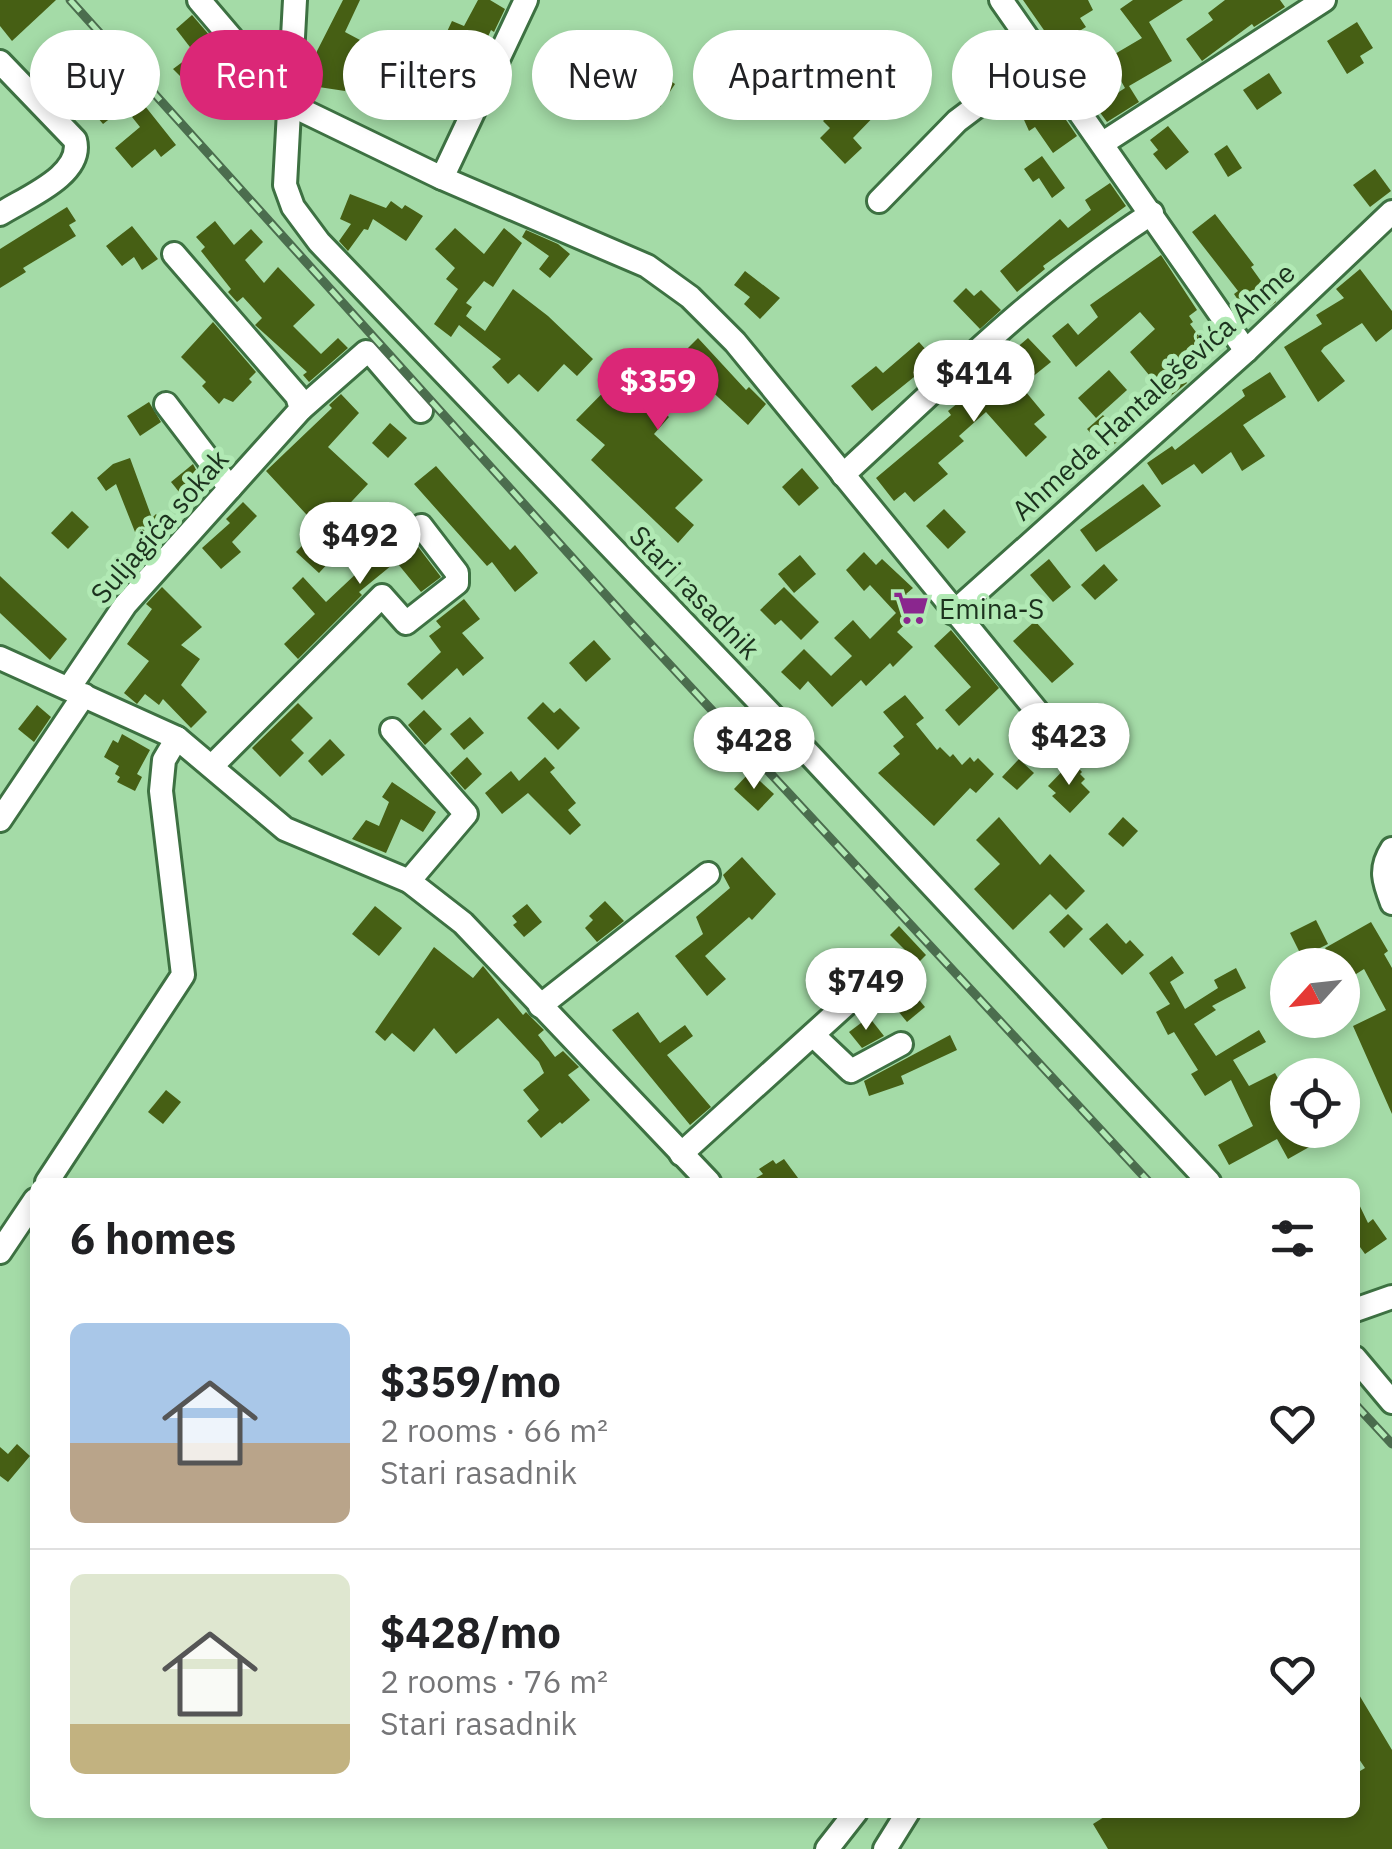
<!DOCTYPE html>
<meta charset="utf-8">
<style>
:root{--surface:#fff;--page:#f6f6f6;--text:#202124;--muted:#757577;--line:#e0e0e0;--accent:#db2777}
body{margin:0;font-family:"IBM Plex Sans",sans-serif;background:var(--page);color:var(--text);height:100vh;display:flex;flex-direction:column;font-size:38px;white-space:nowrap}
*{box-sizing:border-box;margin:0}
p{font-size:32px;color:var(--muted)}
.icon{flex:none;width:55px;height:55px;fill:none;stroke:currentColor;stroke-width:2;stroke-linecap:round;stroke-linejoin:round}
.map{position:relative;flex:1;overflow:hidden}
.details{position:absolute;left:30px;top:1178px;width:1330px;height:640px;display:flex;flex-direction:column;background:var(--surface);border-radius:15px;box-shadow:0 5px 15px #0003}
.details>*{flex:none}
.guide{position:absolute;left:30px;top:30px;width:1332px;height:90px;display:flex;gap:20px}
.needle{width:65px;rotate:243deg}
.controls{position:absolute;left:1270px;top:948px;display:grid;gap:20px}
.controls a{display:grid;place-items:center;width:90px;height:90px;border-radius:50%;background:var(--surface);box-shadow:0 5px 15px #0003;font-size:50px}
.price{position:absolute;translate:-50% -85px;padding:0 22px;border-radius:35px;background:#fff;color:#222;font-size:32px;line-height:65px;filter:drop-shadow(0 2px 5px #0008)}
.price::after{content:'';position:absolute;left:50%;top:60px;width:30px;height:22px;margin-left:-15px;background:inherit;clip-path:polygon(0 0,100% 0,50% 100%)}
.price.active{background:var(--accent);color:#fff}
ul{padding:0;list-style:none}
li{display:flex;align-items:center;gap:30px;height:250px;padding:0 40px}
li+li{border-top:2px solid var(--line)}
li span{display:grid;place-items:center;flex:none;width:280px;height:200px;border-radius:15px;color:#555}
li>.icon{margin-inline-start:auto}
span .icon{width:120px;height:120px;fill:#fffc;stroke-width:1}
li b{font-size:42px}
h2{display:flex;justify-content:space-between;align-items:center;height:120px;padding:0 40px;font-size:42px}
.chip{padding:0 35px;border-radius:45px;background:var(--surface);box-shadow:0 5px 15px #0003;font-size:35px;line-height:90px}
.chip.active{background:var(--accent);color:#fff}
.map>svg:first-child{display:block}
.building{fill:#465f14}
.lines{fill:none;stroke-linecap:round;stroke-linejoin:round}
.minor-casing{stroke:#3d7142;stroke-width:28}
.minor{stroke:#fff;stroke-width:22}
.rail-casing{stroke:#4b6d4e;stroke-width:9}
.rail{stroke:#b1e9b4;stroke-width:5;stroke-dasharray:15;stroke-linecap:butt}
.labels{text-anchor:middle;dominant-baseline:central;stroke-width:10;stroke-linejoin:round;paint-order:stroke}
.street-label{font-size:28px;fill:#1c321e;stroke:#b1e9b4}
.poi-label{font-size:28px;fill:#1c321e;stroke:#b1e9b4;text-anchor:start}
</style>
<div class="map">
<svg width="1392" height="1849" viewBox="0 0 1392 1849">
<rect width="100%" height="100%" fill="#a4dba7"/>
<g class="building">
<path d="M0 0H56L12 41 0 26Z"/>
<path d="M343 0H360L345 32 360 40 349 62 345 91 312 86 317 51Z"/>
<path d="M478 0H490L505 9 494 32 491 30 458 103 434 90 448 63 435 57 452 21 464 26Z"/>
<path d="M1023 0H1088L1093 10 1080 18 1086 27 1055 46Z"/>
<path d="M1133 0H1183L1149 22 1172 61 1129 86 1139 102 1107 122 1096 107 1125 88 1108 58 1142 38 1120 9Z"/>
<path d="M1225 0H1280L1285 7 1254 27 1252 24 1202 61 1186 39 1213 20 1208 13Z"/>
<path d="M192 15 211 37 193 51 176 29Z"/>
<path d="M1357 22 1373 48 1360 56 1364 63 1347 74 1327 41Z"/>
<path d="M204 46 220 66 229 58 241 73 224 88 214 76 197 93 173 69Z"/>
<path d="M66 59 91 90 105 78 119 96 105 108 112 117 103 124 69 84 57 94 44 76Z"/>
<path d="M648 66 675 84 660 107 633 89Z"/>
<path d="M1269 73 1282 93 1257 110 1243 90Z"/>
<path d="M862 84 884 106 853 138 862 148 845 164 820 138 830 128 823 121Z"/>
<path d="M1042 85 1077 136 1053 153 1035 127 1029 131 1016 102Z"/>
<path d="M145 106 176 145 161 157 155 149 132 168 115 148 140 127 132 117Z"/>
<path d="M1168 126 1189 152 1166 170 1153 154 1158 150 1150 140Z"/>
<path d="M1227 145 1242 168 1228 177 1214 154Z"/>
<path d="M1042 156 1065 188 1052 198 1039 178 1033 182 1024 169Z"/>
<path d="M1375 169 1391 191 1370 207 1353 185Z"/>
<path d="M1110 183 1126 206 1043 266 1045 269 1017 292 1000 271 1060 219 1068 228 1091 210 1085 200Z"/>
<path d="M350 194 386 208 391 201 402 209 405 205 423 216 406 241 373 219 368 230 364 229 348 251 339 241 351 224 340 219Z"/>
<path d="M67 207 76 221 69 225 76 236 23 268 26 272 0 288V249Z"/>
<path d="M1215 214 1254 265 1251 267 1276 302 1251 319 1234 294 1238 291 1192 232Z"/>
<path d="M215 221 234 245 251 229 263 242 245 260 264 283 278 267 315 305 293 326 321 354 338 338 348 348 309 382 303 375 307 372 255 325 262 318 243 297 237 302 228 292 231 289 201 251 205 247 196 237Z"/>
<path d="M132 226 158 259 142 270 134 257 122 266 106 246Z"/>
<path d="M455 228 484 254 504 228 522 243 493 287 484 281 466 303 472 307 466 316 485 331 513 289 548 316 593 359 577 376 564 364 538 392 519 374 508 384 492 367 501 359 459 325 451 337 434 324 458 289 446 279 455 268 435 249Z"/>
<path d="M526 230 558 244 570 254 550 278 539 269 549 256 522 237Z"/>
<path d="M1161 255 1197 310 1189 316 1193 322 1190 324 1213 355 1183 378 1187 383 1168 398 1130 352 1155 329 1140 312 1076 367 1052 336 1068 323 1078 335 1098 317 1090 305Z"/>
<path d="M1360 269 1392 311V329L1376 342 1362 323 1324 347 1321 351 1345 381 1318 402 1284 347 1322 324 1316 315 1344 298 1336 289Z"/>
<path d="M745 271 780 298 760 319 744 304 750 297 734 285Z"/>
<path d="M966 288 974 296 981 290 1001 310 980 329 953 301Z"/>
<path d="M213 322 256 372 249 379 252 382 233 402 224 398 219 404 202 386 206 382 181 357Z"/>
<path d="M698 338 746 390 749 387 766 404 748 425 690 371 656 405 669 417 654 434 703 480 675 508 694 525 678 543 591 460 605 445 576 420 632 363 653 383Z"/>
<path d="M1028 338 1051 362 1021 386 1045 415 1034 424 1047 437 1026 457 986 412 959 436 964 441 938 463 948 474 914 502 905 492 894 501 876 478 951 415 948 411 1018 355 1014 350Z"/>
<path d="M919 342 935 360 872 411 851 386 876 366 883 373Z"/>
<path d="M1109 370 1127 390 1096 418 1078 398Z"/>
<path d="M1270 372 1286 397 1243 425 1265 456 1242 471 1231 452 1202 474 1194 464 1162 485 1147 463 1172 446 1175 450 1245 396 1242 390Z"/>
<path d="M341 394 359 413 328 447 368 484 324 531 342 548 319 573 296 552 319 528 266 471 332 408 329 405Z"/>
<path d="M149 402 161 422 140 436 127 416Z"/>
<path d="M1103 415 1122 438 1106 451 1087 429Z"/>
<path d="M390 423 407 438 388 458 372 443Z"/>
<path d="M130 458 152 518 156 514 171 532 156 546 142 529 135 532 116 484 106 491 97 478 113 464Z"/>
<path d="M193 464 207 491 192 508 171 482Z"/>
<path d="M436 466 510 550 515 545 538 573 515 592 492 562 487 566 414 484Z"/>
<path d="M802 468 819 488 799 506 782 487Z"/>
<path d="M1143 484 1161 506 1096 552 1080 530Z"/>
<path d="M243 502 257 516 232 542 241 552 221 569 202 548 230 523 226 519Z"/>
<path d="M944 509 966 532 948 549 926 526Z"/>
<path d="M72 511 89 527 68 549 51 533Z"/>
<path d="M403 527 441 577 421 592 398 564 392 565 359 592 362 595 298 659 284 644 315 614 292 588 303 577 326 602 359 571 354 565Z"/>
<path d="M864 552 876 565 882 559 913 588 906 594 921 609 897 632 913 647 893 667 890 663 866 686 861 680 832 707 808 681 800 690 781 672 804 649 831 676 852 656 834 638 853 620 870 639 896 613 870 585 864 591 846 570Z"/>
<path d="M800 555 816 574 794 593 778 574Z"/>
<path d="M1049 559 1071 587 1053 602 1030 575Z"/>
<path d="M1104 564 1118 580 1095 600 1081 585Z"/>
<path d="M0 576 67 639 50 660 0 613Z"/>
<path d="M162 587 202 627 181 645 200 659 181 685 207 712 191 728 163 699 159 705 145 694 137 704 124 693 149 661 127 644 152 609 146 604Z"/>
<path d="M784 587 819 622 801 640 781 620 775 625 760 610Z"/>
<path d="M464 599 480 619 462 633 484 658 463 676 457 668 422 700 407 684 441 652 429 636 441 627 436 621Z"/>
<path d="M1035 621 1074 664 1052 683 1013 641Z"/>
<path d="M951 630 999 688 959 726 945 710 971 687 934 646Z"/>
<path d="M594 640 611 659 586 682 569 663Z"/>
<path d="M905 695 924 718 916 724 937 750 940 747 950 757 953 754 962 765 970 757 974 762 978 758 994 774 976 793 970 788 934 826 878 773 900 754 893 746 904 737 883 712Z"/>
<path d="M543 702 554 713 560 708 580 728 558 750 527 718Z"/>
<path d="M298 703 313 718 291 740 304 753 280 777 252 748Z"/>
<path d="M37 705 51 717 34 742 18 729Z"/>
<path d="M424 710 442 729 425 745 408 725Z"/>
<path d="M470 717 484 733 464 750 450 734Z"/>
<path d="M122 734 150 750 137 774 142 777 135 791 117 782 120 777 115 774 119 766 104 757 113 740 118 743Z"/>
<path d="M330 739 345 755 322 776 308 761Z"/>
<path d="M467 757 482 774 465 790 450 773Z"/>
<path d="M545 757 555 768 550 772 576 803 568 810 581 825 570 835 528 793 502 814 485 793 511 771 519 781Z"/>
<path d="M1019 759 1034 773 1017 790 1002 777Z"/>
<path d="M1072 761 1082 772 1080 774 1085 779 1081 783 1090 792 1070 813 1052 796 1056 793 1048 786Z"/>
<path d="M750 772 774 794 758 811 734 789Z"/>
<path d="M392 782 436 812 423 832 401 819 386 853 352 839 366 820 379 826 389 802 382 797Z"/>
<path d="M999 817 1040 865 1050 854 1085 891 1066 910 1050 894 1013 930 974 889 1000 864 976 840Z"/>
<path d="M1123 817 1138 831 1123 847 1108 834Z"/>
<path d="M742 857 776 894 752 920 749 917 705 956 726 979 707 996 675 956 703 934 696 917 730 888 723 875Z"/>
<path d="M605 901 624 921 597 942 585 928 593 920 589 916Z"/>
<path d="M527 904 542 922 524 937 513 925 517 922 512 916Z"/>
<path d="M375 906 402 928 379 956 352 934Z"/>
<path d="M1068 914 1083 929 1064 948 1049 932Z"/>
<path d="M1316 920 1328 944 1302 957 1290 933Z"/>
<path d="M1371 922 1388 951 1384 954 1392 968V1114L1353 1026 1386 1010 1364 969 1342 983V965H1336L1325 948Z"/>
<path d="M1107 923 1126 944 1130 940 1144 955 1122 975 1089 939Z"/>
<path d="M899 926 926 955 918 963 890 935Z"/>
<path d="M434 947 473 978 483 966 523 1015 526 1012 544 1030 538 1035 555 1057 563 1051 579 1067 568 1075 590 1100 562 1124 560 1122 541 1138 527 1121 539 1110 523 1090 544 1073 539 1062 498 1018 456 1054 434 1028 414 1052 392 1033 385 1041 375 1032Z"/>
<path d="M876 948 888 962 873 976 857 966Z"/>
<path d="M1172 956 1184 973 1170 982 1185 1009 1218 988 1214 980 1236 968 1246 988 1212 1006 1216 1010 1194 1024 1216 1056 1259 1030 1266 1042 1233 1060 1249 1086 1275 1073 1281 1084 1273 1088 1288 1113V1130H1302L1311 1146 1288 1159 1277 1139 1229 1165 1218 1145 1253 1126 1231 1080 1205 1096 1191 1074 1198 1070 1174 1032 1168 1035 1156 1012 1170 1004 1149 973Z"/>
<path d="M911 990 925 1007 907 1022 893 1005Z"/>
<path d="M638 1012 660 1043 685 1025 693 1036 667 1055 711 1107 690 1125 612 1030Z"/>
<path d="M869 1017 884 1036 862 1048 849 1032Z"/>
<path d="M950 1035 957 1050 901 1076 904 1084 869 1096 864 1081Z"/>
<path d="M166 1090 181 1102 163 1124 148 1112Z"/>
<path d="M784 1159 801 1182H749L763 1174 759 1169 773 1160 776 1164Z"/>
<path d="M1355 1196 1368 1223 1373 1219 1387 1239 1365 1254 1355 1240Z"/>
<path d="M17 1444 30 1456 8 1482 0 1476V1447L8 1454Z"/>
<path d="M1355 1688 1392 1750V1849H1108L1093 1824 1112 1812H1355V1774L1365 1768 1355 1753Z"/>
</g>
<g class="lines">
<defs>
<g id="minor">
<path d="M199 0 287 103 442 178 526 0"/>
<path d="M295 0 285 185 293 207 319 242 810 755 1209 1182"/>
<path d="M1001 0 1246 351"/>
<path d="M0 62 75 140C84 175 25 198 0 214"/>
<path d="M1103 143 1324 0"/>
<path d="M442 178 647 266 690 297 735 342 1049 726"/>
<path d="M879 201 957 121 1042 57"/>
<path d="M166 404 230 488"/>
<path d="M301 409 366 352 372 354 421 411"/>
<path d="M843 475C943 383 1038 287 1152 213"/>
<path d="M953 613 1246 351 1392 212"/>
<path d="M0 658 177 738 285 829 409 881 463 923 709 1182"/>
<path d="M69 688 125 605 301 409 297 396 174 254"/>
<path d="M392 730 466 814 409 881"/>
<path d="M212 766 382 596 406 623 457 583V573L421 526"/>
<path d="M0 820 84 695"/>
<path d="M1392 849C1379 869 1384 882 1392 903"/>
<path d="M540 1006 708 874"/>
<path d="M813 1035 851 1071 901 1044"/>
<path d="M681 1154 864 988"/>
<path d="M47 1182 183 975 161 791 164 760 177 738"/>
<path d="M0 1252 35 1200"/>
<path d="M1355 1310 1392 1297"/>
<path d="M1355 1358 1392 1402"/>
<path d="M827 1849 856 1812"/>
<path d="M885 1849 908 1812"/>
</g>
</defs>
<use href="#minor" class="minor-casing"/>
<use href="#minor" class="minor"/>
<defs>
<g id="rail">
<path d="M70 0 632 624 1149 1182"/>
<path d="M1355 1404 1392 1444"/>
</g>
</defs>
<use href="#rail" class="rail-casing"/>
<use href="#rail" class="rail"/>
</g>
<defs>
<symbol id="supermarket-bare" viewBox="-9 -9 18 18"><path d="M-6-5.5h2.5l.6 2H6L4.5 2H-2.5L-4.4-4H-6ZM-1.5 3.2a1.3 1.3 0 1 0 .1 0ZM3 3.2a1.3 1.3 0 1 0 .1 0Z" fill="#8a268e" stroke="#b1e9b4" stroke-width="2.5" paint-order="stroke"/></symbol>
</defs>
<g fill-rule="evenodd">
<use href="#supermarket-bare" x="886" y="583" width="50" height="50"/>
</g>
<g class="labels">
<g class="street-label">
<text transform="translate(1153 391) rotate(-42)">Ahmeda Hantaleševića Ahme</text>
<text transform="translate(159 526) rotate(-49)">Suljagića sokak</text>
<text transform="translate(695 592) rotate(46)">Stari rasadnik</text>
</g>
<g class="poi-label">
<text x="939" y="608">Emina-S</text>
</g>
</g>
</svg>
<div class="controls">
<a><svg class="needle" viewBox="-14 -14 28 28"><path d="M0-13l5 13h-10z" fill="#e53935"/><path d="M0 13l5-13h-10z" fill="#757577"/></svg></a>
<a><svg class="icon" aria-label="locate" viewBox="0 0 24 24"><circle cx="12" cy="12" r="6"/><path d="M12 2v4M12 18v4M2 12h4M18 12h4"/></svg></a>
</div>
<b class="price" style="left:974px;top:425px">$414</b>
<b class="price active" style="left:658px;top:433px">$359</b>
<b class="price" style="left:360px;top:587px">$492</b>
<b class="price" style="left:1069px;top:788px">$423</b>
<b class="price" style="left:754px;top:792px">$428</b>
<b class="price" style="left:866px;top:1033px">$749</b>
<div class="guide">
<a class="chip">Buy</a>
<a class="chip active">Rent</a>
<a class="chip">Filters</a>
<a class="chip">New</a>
<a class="chip">Apartment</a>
<a class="chip">House</a>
</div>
<section class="details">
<h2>6 homes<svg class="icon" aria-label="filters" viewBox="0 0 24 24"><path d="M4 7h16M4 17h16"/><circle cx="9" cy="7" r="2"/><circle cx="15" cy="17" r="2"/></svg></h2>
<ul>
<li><span style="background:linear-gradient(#a9c7e8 60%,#b9a48a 0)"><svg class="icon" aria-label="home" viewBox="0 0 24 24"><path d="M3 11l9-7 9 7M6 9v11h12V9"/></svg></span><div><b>$359/mo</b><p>2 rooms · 66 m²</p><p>Stari rasadnik</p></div><svg class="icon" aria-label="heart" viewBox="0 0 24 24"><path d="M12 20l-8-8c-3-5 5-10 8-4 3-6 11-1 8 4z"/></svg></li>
<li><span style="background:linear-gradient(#dfe7d0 75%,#c2b280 0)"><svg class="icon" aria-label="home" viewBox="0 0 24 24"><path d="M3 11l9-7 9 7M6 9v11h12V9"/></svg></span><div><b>$428/mo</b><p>2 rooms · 76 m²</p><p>Stari rasadnik</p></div><svg class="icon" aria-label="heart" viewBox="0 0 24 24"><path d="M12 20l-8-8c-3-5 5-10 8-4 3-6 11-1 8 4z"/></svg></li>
</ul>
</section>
</div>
